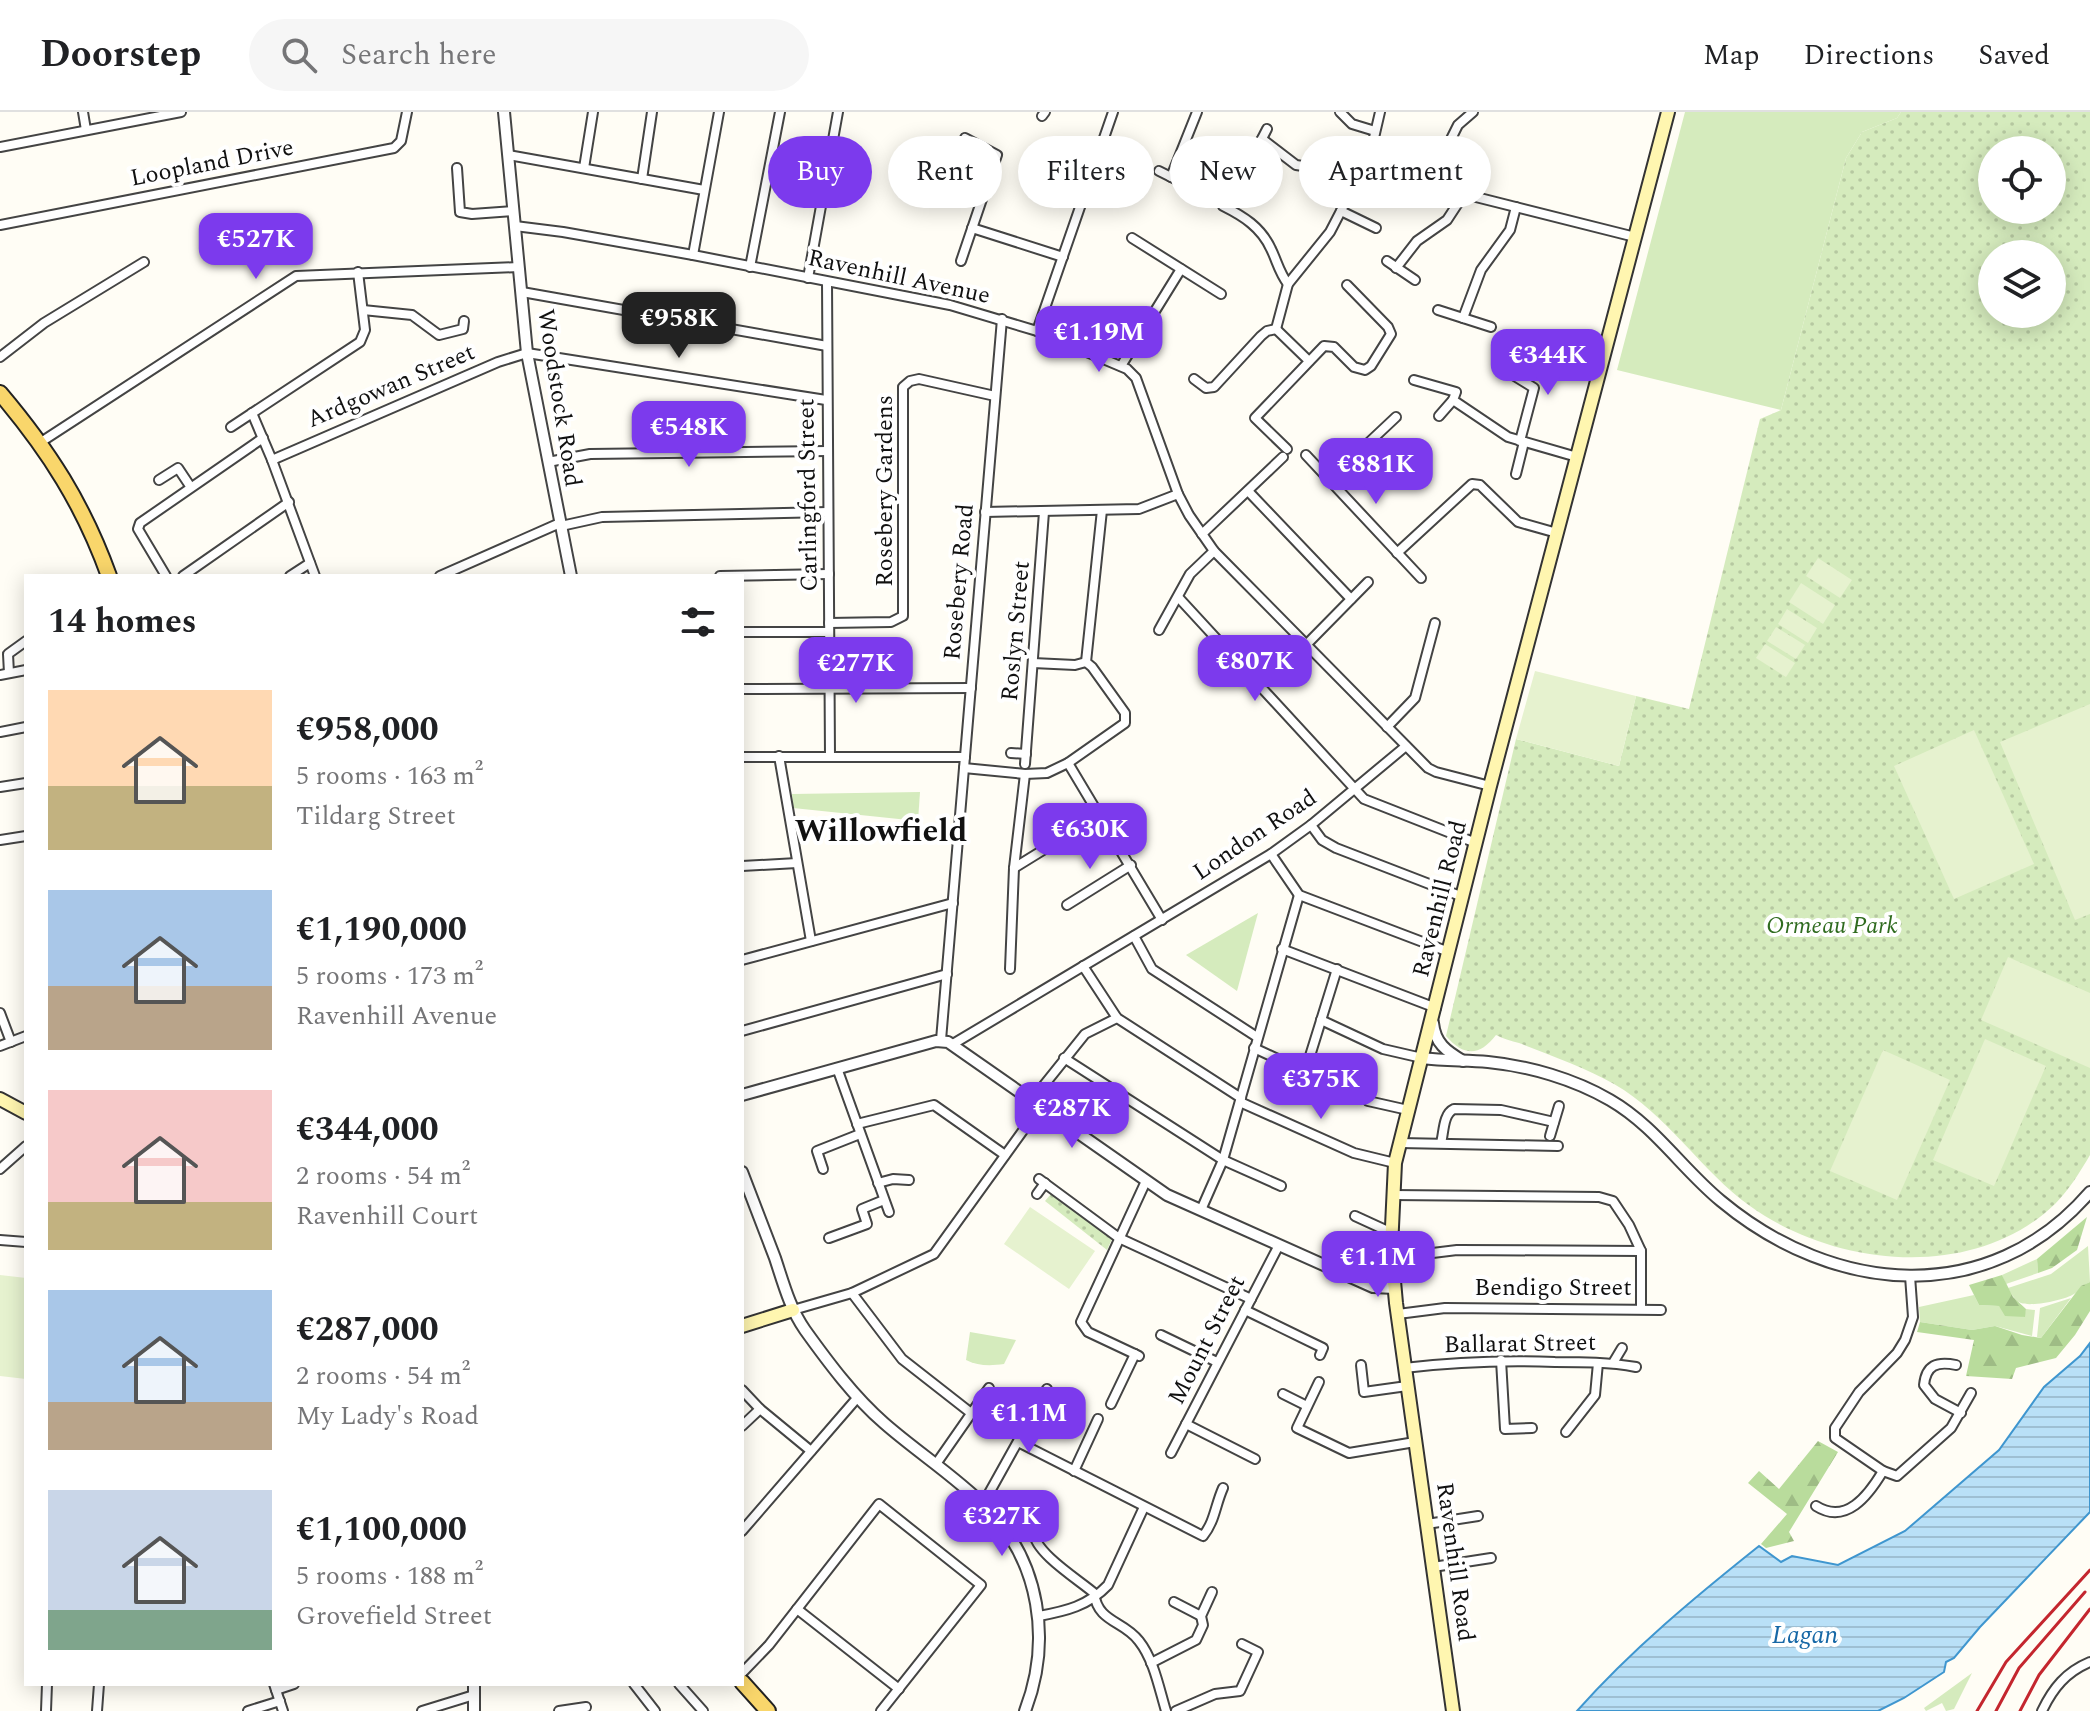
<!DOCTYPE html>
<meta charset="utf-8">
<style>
:root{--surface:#fff;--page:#f6f6f6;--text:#202124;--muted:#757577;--line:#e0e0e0;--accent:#7c3aed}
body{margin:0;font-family:Spectral,serif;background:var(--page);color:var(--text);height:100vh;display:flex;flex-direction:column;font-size:30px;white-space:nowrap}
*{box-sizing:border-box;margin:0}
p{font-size:26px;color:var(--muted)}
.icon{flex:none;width:44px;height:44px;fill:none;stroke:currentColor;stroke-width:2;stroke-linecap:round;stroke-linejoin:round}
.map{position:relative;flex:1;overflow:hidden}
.panel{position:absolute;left:24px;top:462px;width:720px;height:1112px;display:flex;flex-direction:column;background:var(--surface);border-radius:0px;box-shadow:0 4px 20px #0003}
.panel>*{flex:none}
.top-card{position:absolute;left:768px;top:24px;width:760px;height:72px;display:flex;gap:16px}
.buttons{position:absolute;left:1978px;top:24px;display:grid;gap:16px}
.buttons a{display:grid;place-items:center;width:88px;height:88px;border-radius:50%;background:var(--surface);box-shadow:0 4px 20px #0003;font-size:40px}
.price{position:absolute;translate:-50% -68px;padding:0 18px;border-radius:16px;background:var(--accent);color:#fff;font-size:26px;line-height:52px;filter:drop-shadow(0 2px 4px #0008)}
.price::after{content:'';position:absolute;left:50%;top:48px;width:24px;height:18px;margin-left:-12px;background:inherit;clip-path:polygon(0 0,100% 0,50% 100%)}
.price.current{background:#222;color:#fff}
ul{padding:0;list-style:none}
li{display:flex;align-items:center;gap:24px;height:200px;padding:0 24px}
li span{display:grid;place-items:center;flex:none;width:224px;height:160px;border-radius:0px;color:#555}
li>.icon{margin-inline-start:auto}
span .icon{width:96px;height:96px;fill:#fffc;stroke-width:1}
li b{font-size:34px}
h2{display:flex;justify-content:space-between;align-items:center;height:96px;padding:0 24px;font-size:34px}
.chip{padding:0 28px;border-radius:36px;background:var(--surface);box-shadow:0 4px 20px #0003;font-size:28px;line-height:72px}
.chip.current{background:var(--accent);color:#fff}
header{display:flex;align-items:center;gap:48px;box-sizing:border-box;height:112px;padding:0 40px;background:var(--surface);border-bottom:2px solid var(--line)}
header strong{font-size:38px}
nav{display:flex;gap:44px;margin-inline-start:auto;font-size:28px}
.search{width:560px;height:72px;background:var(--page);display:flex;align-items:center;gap:20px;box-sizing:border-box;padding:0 28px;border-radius:44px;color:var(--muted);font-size:30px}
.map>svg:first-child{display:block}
.grass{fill:#d5ebbd}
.forest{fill:url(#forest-firs)}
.park{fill:url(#park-dots);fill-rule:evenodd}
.pitch{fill:#e6f2cf}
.water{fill:url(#water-rules);stroke:#3f96cf;stroke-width:2}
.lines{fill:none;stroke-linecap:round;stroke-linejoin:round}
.minor-casing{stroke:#444;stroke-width:12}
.tertiary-casing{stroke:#444;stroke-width:14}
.secondary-casing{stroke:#333;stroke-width:16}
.primary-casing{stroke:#222;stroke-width:18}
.minor{stroke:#fff;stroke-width:8}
.tertiary{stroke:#fff;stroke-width:10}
.secondary{stroke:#fff6b0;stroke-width:12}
.primary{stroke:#f9d66b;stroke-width:14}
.rail{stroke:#c4262e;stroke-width:3}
.labels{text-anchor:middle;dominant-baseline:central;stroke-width:8;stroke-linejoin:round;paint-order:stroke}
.street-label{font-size:24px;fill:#111;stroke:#fff}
.park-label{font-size:24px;font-style:italic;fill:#2f6b1f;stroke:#fff}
.water-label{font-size:26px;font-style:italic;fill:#1768a6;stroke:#fff}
.district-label{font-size:32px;font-weight:bold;fill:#111;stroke:#fff}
</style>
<header>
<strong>Doorstep</strong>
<div class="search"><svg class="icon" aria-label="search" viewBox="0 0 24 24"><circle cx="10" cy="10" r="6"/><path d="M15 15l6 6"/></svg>Search here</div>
<nav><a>Map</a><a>Directions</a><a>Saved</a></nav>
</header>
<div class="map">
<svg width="2090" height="1599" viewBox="0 0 2090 1599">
<defs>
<pattern id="forest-firs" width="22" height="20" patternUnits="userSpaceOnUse" patternTransform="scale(2)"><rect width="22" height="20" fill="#b9dc9c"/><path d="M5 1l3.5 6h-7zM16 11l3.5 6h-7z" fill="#9ebc85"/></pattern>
<pattern id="park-dots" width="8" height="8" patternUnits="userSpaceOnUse" patternTransform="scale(2)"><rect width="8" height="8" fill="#d5ebbd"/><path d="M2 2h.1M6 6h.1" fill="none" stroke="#b6c8a1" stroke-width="1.8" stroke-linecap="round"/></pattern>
<pattern id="water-rules" width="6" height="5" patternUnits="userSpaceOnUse" patternTransform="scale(2)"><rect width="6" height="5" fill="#b9e0f7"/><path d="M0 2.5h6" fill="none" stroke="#9ebfd3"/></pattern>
</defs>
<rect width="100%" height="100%" fill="#fffdf5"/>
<g class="grass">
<path d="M1685 0H1901L1897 6 1862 20 1846 46 1781 298 1617 258Z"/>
<path d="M920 680 918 709 793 696 792 682Z"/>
<path d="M1258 801 1237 879 1186 843Z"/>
<path d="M2088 1134 2090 1170C2082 1173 2081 1178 2074 1182 2065 1188 2031 1195 2021 1191 2015 1189 2011 1181 2008 1176L2051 1162Z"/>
<path d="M2037 1147 2038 1161 2006 1172 2002 1163Z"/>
<path d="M1974 1183 1979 1193 1999 1194 2024 1205 2026 1197 2035 1198 2032 1224 1995 1214 1972 1218 1920 1210 1919 1195Z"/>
<path d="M2071 1186 2041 1226 2037 1225 2040 1196Z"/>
<path d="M970 1220 1016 1228 1004 1252C990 1254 978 1254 966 1248Z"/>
<path d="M965 1392 974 1397 973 1399 988 1411V1417L1001 1426 999 1434 957 1402Z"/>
<path d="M1972 1561 1954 1597 1946 1599 1942 1591 1926 1599 1924 1596Z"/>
</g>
<g class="forest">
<path d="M2087 1105 2077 1138 2052 1156 2038 1161 2037 1147Z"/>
<path d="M2002 1163 2013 1185 2026 1197 2025 1205 2005 1204 1999 1194 1979 1193 1969 1173Z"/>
<path d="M2090 1170V1199L2075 1223 2056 1246 2016 1256 2012 1267 1966 1264 1974 1228 1917 1220 1920 1210 1972 1218 1995 1214 2022 1223 2041 1226 2081 1174Z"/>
<path d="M1818 1329 1838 1340 1789 1420 1794 1429 1766 1436 1761 1432 1787 1402 1748 1371 1759 1359 1779 1377Z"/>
</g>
<g class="park">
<path d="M1901 0H2090V1043C2080 1060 2069 1078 2055 1092 1974 1170 1835 1155 1750 1094 1701 1059 1668 1003 1614 972 1588 957 1548 942 1519 931 1511 929 1504 927 1496 923 1480 944 1464 945 1446 924L1516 627 1619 654 1636 584 1689 597 1760 307 1781 298 1846 46 1862 20 1897 6ZM1992 38H2052V98H1992ZM1992 142H2052V202H1992Z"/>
<path d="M1051 1082 1112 1127 1107 1138 1045 1089Z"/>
</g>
<g class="pitch">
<path d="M1818 446 1852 468 1840 486 1806 464Z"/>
<path d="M1801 471 1835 493 1823 512 1789 490Z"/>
<path d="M1787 497 1817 516 1808 531 1778 512Z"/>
<path d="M1776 515 1805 533 1796 547 1767 529Z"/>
<path d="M1765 532 1795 551 1786 565 1756 546Z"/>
<path d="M1535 559 1636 584 1619 654 1516 627Z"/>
<path d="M2090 592V802L2075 808 2000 630Z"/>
<path d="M1974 618 2034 752 1954 787 1894 654Z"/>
<path d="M2008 845 2090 881V956L1981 908Z"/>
<path d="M1985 927 2046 954 1994 1074 1933 1048Z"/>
<path d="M1883 938 1950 968 1897 1088 1830 1059Z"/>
<path d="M1030 1095 1095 1139 1069 1177 1004 1132Z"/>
<path d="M0 1163 26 1166V1267L0 1264Z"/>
</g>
<path class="water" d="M2090 1231V1400L1980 1515 1954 1546 1946 1550 1944 1560 1904 1586 1878 1599H1577C1631 1538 1695 1485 1759 1434L1781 1450 1792 1444 1838 1453 1905 1419 1999 1338 2044 1275 2080 1244Z"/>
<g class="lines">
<defs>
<g id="minor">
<path d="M83 0 86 18"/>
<path d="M1340 0 1352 12 1375 19"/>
<path d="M1042 4 1045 0"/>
<path d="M1262 27 1296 53 1324 57 1356 71"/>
<path d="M0 35 181 0"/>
<path d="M1443 42 1479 53"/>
<path d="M508 43 704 78"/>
<path d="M1370 43 1429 71 1464 82 1635 125"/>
<path d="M1251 48 1267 17"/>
<path d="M457 56 460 100 472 102 513 99"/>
<path d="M584 56 593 0"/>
<path d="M1159 59 1181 70"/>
<path d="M1171 65 1197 0"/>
<path d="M642 67 652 0"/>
<path d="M1429 71 1458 13 1473 0"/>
<path d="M1223 94C1243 104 1261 115 1271 137 1277 149 1279 160 1288 172"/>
<path d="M1341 99 1376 116"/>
<path d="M0 113 394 36 401 29 407 0"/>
<path d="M515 114 563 120 693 143 950 193 1037 219 1127 257 1136 266 1178 382 1189 403 1214 439 1428 656 1436 660 1490 674"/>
<path d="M972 116 1063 145"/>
<path d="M1132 126 1221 182"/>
<path d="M693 143 719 0"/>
<path d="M961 149 997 43 965 26"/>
<path d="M1387 149 1415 168"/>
<path d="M750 155 780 0"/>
<path d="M1396 156 1417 129 1447 108 1464 82"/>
<path d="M808 166 838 0"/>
<path d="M827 170 830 644"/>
<path d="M522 180 827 234"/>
<path d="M363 198 412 203 439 223 463 217 464 209"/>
<path d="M1438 198 1491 215"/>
<path d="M1463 206 1481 158 1510 118 1516 95"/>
<path d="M1276 217 1288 172 1330 120 1370 43 1380 0"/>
<path d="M1276 217 1309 249"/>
<path d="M1037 219 1113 0"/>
<path d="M0 245 44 211 144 150"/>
<path d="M1121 254 1181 157"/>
<path d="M1513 263 1534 276 1520 329"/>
<path d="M1194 267 1206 276 1214 275 1261 224 1267 219 1276 217"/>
<path d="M1414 268 1456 280 1453 288 1508 325 1577 345"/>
<path d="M252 301 272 348 315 464"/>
<path d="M1439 304 1453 288"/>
<path d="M231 315 360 230 365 218 358 160"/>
<path d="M41 330 296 164 519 155"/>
<path d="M1287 337 1255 306 1324 234 1334 235 1354 255 1365 258 1371 254 1391 222 1388 215 1347 173"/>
<path d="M1306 343 1421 466"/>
<path d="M272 348 498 250 527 241 826 288"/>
<path d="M548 350 590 342 828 339"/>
<path d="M1516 362 1524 330"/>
<path d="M159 368 178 356 190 374"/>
<path d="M1329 368 1396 305"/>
<path d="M1248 379 1351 487"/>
<path d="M985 400 1139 397 1178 382"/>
<path d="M561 414 602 405 828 400"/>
<path d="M1202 422 1283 345"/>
<path d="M1397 441 1472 372 1480 373 1518 410 1557 421"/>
<path d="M166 464 138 417 140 411 263 326"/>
<path d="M183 464 289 390"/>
<path d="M290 464 310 451"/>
<path d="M440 464 560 411"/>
<path d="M720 464 829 462"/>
<path d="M1178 485 1364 687 1476 731"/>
<path d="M829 511 891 510 903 504V275L910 269 919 267 995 284"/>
<path d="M1159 518 1190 462 1214 439"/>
<path d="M742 520H829"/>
<path d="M1306 533 1368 470"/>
<path d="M1033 551 1075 553 1086 550"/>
<path d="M9 561 8 542 26 529"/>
<path d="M0 563 26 558"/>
<path d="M742 577 971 576"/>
<path d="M1387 615 1415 586 1435 511"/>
<path d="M0 620 26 615"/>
<path d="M1011 641 1026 642"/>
<path d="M779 644 811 829"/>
<path d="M742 645H965"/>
<path d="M1068 651 1162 808"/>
<path d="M1025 652 1044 400"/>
<path d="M964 656 1025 662 1047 661 1068 651 1125 611V601L1092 555 1086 550 1102 398"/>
<path d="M0 675 26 671"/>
<path d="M1311 713 1322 728 1336 736 1463 785"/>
<path d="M0 728 26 724"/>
<path d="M1271 742 1299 783 1449 840"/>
<path d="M742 754 797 751"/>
<path d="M1014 756 1100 703"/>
<path d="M1067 793 1131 753"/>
<path d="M1134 824 1152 857 1257 925"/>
<path d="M1282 837 1436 896"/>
<path d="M742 848 953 791"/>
<path d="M1083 854 1117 906 1241 986"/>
<path d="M1010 857 1014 756 1025 662"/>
<path d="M0 901 11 930"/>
<path d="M1321 908 1383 937 1422 946"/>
<path d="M742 919 947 862"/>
<path d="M941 928 1002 207"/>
<path d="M953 932 1271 742 1311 713 1406 634"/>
<path d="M0 934 26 924"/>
<path d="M1254 936 1359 985"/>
<path d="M1064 946 1223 1048 1281 1074"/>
<path d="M837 956 889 1100"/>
<path d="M1305 960 1337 857"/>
<path d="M1032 988 1085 922 1117 906"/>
<path d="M1368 989 1408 998"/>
<path d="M1240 990 1354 1041 1395 1051"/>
<path d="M857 1012 934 993 1005 1043"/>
<path d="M1550 1024 1559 994"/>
<path d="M1400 1031 1558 1034"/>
<path d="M1441 1031C1444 1020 1443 1002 1454 997L1501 998 1554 1010"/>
<path d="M0 1057 26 1034"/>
<path d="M823 1057 817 1039 860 1022"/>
<path d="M1039 1067 1119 1126 1251 1187"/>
<path d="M878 1071 893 1067 909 1068"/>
<path d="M1037 1082 1045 1071"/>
<path d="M1392 1083 1599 1085 1613 1089 1629 1113 1641 1139V1197"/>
<path d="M1201 1098 1223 1048 1299 783"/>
<path d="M1355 1104 1392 1121"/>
<path d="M829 1126 867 1112 862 1097 884 1088"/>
<path d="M0 1128 26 1130"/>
<path d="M1392 1146 1457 1138 1641 1139"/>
<path d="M1910 1164 1913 1205 1905 1228 1897 1241 1859 1280 1835 1316V1326L1883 1359 1897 1364 1951 1316 1971 1281"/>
<path d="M852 1181 902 1247 971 1301"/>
<path d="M793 1198 852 1181 934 1142 1040 995"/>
<path d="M1245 1198 1323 1236 1320 1243"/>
<path d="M1398 1202 1445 1196 1661 1198"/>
<path d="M1161 1223 1217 1250"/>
<path d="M1139 1244 1088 1220 1081 1210 1146 1069"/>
<path d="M1501 1248 1505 1317 1532 1316"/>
<path d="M1613 1251 1622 1236"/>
<path d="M1361 1253 1364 1280 1407 1274"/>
<path d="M1956 1253C1937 1249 1926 1253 1924 1273L1935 1287 1961 1301"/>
<path d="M1404 1256C1455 1250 1504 1248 1555 1250 1583 1250 1609 1250 1636 1255"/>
<path d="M1319 1270 1297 1316 1349 1341 1415 1330"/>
<path d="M742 1278 760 1297 811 1339"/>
<path d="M1283 1282 1307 1294"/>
<path d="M1111 1292 1135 1242"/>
<path d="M1186 1312 1255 1347"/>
<path d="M742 1314 760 1297"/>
<path d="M1566 1320 1595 1283 1598 1251"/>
<path d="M1018 1330 1203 1424C1215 1409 1215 1394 1223 1376"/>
<path d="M1171 1341 1279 1133"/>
<path d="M936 1352 989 1276"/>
<path d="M1074 1359 1098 1307"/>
<path d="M983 1392 1047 1277"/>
<path d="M1816 1394C1846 1413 1868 1384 1883 1359"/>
<path d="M1043 1397C1039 1404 1033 1413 1034 1421 1035 1441 1079 1468 1094 1481 1098 1511 1123 1508 1139 1529 1154 1548 1159 1576 1166 1599"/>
<path d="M1427 1412 1478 1404"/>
<path d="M742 1419 858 1285"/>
<path d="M1433 1455 1491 1446"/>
<path d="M1174 1490 1201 1504"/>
<path d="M797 1497 899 1577"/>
<path d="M1039 1504C1066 1499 1088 1494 1108 1473L1144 1395"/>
<path d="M1151 1551 1196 1528 1203 1513 1201 1504 1212 1480"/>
<path d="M742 1561 769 1533 879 1392 981 1473 881 1599"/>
<path d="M274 1572 283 1599"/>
<path d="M634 1572 655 1599"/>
<path d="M679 1572 703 1599"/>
<path d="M276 1578 294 1572"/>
<path d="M46 1599 47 1572"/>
<path d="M97 1599 99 1572"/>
<path d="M248 1599 280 1589"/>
<path d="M422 1599 474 1583"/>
<path d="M559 1599 586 1595"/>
<path d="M1176 1599 1215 1582 1240 1579 1258 1540 1242 1532"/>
<path d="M2042 1599C2053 1576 2066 1560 2090 1550"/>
</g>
<g id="tertiary">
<path d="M504 0 527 241 571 464"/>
<path d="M1433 911C1435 931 1446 939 1463 949"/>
<path d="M1422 946C1444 949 1466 948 1488 950 1529 954 1574 967 1610 988 1655 1014 1682 1057 1721 1089 1834 1183 1989 1197 2090 1080"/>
<path d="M742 983 936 929 948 930 1167 1083 1373 1175 1395 1176"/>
<path d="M742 1060C753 1089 764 1117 775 1146 783 1170 790 1197 805 1218 828 1250 854 1285 884 1311 917 1340 955 1364 987 1396 1040 1450 1052 1529 1025 1599"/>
<path d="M474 1572V1599"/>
</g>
<g id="secondary">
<path d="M0 987 26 1001"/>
<path d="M742 1214 793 1198"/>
<path d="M1453 1599 1396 1191 1391 1136 1395 1051 1490 674 1668 0"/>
</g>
<g id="primary">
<path d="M0 281C49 339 83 392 109 464"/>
<path d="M742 1570 768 1599"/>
</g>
</defs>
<use href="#minor" class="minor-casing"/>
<use href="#tertiary" class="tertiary-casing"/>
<use href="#secondary" class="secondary-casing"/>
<use href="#primary" class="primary-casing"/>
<use href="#minor" class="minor"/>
<use href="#tertiary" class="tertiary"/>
<use href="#secondary" class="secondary"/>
<use href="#primary" class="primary"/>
<g class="rail">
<path d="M1977 1599 2006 1550 2090 1458"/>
<path d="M1996 1599 2019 1556 2085 1480"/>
<path d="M2020 1599 2039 1563 2090 1497"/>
</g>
</g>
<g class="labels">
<g class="street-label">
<text transform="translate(212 51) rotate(-11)">Loopland Drive</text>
<text transform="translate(899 165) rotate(12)">Ravenhill Avenue</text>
<text transform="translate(391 274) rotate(-23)">Ardgowan Street</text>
<text transform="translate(559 286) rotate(81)">Woodstock Road</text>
<text transform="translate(885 379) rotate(-90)">Rosebery Gardens</text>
<text transform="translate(808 383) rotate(-91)">Carlingford Street</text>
<text transform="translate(959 470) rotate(-85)">Rosebery Road</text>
<text transform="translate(1016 519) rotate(-85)">Roslyn Street</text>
<text transform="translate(1255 723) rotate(-34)">London Road</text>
<text transform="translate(1440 787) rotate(-76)">Ravenhill Road</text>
<text x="1553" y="1176">Bendigo Street</text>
<text transform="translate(1207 1228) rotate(-63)">Mount Street</text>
<text transform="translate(1520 1232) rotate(-1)">Ballarat Street</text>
<text transform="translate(1455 1450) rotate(82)">Ravenhill Road</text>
</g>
<g class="park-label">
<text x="1832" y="814">Ormeau Park</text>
</g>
<g class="water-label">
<text x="1805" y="1523">Lagan</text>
</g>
<g class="district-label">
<text x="881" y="719">Willowfield</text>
</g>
</g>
</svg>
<div class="buttons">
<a><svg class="icon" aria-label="locate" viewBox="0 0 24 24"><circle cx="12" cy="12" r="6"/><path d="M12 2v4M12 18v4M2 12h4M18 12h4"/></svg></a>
<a><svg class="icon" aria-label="layers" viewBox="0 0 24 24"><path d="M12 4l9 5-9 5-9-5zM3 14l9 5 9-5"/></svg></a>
</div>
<b class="price" style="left:256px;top:169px">€527K</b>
<b class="price current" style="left:679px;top:248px">€958K</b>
<b class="price" style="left:1099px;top:262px">€1.19M</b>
<b class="price" style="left:1548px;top:285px">€344K</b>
<b class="price" style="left:689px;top:357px">€548K</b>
<b class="price" style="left:1376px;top:394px">€881K</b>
<b class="price" style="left:1255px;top:591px">€807K</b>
<b class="price" style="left:856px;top:593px">€277K</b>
<b class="price" style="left:1090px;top:759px">€630K</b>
<b class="price" style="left:1321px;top:1009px">€375K</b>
<b class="price" style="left:1072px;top:1038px">€287K</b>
<b class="price" style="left:1378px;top:1187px">€1.1M</b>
<b class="price" style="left:1029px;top:1343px">€1.1M</b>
<b class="price" style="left:1002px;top:1446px">€327K</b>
<div class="top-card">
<a class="chip current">Buy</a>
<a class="chip">Rent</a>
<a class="chip">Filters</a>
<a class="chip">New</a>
<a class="chip">Apartment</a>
</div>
<section class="panel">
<h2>14 homes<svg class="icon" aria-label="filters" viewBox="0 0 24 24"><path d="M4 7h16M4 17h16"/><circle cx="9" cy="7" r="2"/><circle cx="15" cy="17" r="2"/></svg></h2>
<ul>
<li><span style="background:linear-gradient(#ffd9b3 60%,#c2b280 0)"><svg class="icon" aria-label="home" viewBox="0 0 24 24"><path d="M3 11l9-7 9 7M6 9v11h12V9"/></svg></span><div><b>€958,000</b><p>5 rooms · 163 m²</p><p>Tildarg Street</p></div></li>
<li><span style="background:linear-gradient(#a9c7e8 60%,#b9a48a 0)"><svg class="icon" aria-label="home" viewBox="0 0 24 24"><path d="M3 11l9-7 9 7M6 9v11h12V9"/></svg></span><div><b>€1,190,000</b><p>5 rooms · 173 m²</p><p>Ravenhill Avenue</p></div></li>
<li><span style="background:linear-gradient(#f6c9c9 70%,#c2b280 0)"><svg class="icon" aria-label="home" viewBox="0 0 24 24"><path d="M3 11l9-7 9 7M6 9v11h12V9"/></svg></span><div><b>€344,000</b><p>2 rooms · 54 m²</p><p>Ravenhill Court</p></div></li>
<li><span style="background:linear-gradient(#a9c7e8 70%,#b9a48a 0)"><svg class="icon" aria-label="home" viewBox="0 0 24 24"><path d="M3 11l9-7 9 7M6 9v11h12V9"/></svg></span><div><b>€287,000</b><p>2 rooms · 54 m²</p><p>My Lady's Road</p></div></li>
<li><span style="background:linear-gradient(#c9d6e8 75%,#7fa58c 0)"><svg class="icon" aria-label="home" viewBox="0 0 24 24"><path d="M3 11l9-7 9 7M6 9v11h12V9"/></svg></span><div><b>€1,100,000</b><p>5 rooms · 188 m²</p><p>Grovefield Street</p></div></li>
</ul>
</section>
</div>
